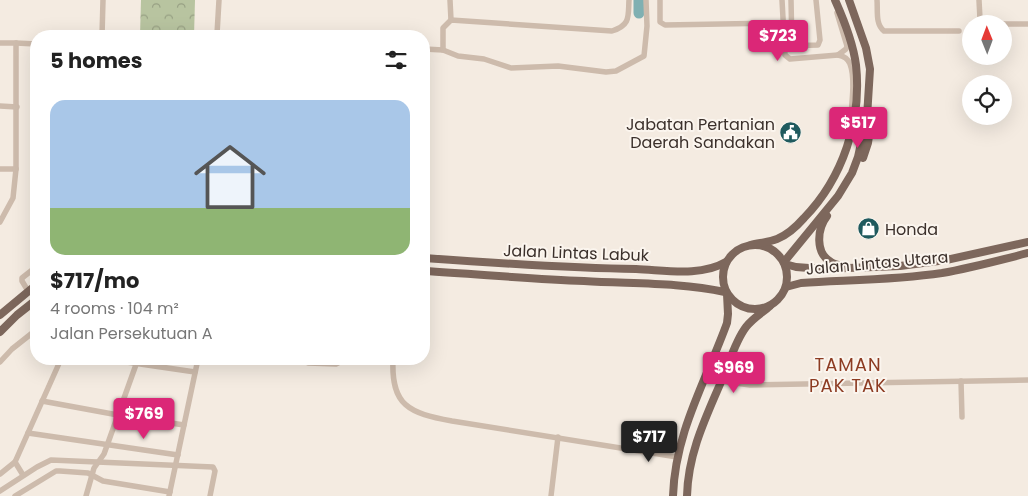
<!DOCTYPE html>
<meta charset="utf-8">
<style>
:root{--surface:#fff;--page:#f2f2f2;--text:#222;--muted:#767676;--line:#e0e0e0;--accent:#db2777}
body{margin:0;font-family:Poppins,sans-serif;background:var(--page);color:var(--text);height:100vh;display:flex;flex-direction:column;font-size:19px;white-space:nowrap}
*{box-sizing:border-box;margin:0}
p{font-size:16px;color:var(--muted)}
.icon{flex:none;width:28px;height:28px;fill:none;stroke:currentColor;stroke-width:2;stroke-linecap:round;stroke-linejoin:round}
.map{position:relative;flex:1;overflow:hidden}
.panel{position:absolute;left:30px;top:30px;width:400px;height:335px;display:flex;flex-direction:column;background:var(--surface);border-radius:20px;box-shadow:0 5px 20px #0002}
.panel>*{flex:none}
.needle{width:32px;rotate:359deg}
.buttons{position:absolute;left:962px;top:15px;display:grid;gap:10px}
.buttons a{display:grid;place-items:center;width:50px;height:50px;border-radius:50%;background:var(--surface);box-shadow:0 5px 20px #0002;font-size:25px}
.price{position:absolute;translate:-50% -42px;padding:0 11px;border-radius:5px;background:var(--accent);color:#fff;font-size:16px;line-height:32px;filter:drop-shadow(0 1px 2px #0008)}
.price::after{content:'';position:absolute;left:50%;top:30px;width:15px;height:11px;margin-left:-8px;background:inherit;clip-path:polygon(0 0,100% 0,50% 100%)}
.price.active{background:#222;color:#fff}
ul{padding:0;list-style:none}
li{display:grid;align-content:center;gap:10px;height:265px;padding:0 20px}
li+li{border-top:1px solid var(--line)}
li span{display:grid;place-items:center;height:155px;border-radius:15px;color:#555}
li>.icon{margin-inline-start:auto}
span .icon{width:90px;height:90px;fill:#fffc;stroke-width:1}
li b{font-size:21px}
h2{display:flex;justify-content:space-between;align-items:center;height:60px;padding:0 20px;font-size:21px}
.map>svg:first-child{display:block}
.forest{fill:url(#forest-crowns)}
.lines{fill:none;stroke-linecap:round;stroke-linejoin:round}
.river{stroke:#7fb0b2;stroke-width:11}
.minor{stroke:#cdbbac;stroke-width:5.5}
.major{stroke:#7d675c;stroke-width:8}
.labels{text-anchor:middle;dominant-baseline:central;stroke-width:4;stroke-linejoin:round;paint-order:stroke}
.poi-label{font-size:16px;fill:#3b302b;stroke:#fbf5ee;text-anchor:end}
.street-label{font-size:16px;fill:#3b302b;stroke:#fbf5ee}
.neighbourhood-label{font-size:18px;letter-spacing:1px;fill:#8c3b22;stroke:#fbf5ee}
</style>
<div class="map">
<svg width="1028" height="496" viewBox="0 0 1028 496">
<defs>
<pattern id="forest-crowns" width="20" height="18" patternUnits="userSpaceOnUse" patternTransform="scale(1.25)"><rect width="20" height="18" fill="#b8c4a0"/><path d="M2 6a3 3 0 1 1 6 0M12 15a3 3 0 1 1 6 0" fill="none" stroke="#97a083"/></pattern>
</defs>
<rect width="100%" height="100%" fill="#f4ebe1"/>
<path class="forest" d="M141 0H195L194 36H140Z"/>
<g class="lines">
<path class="river" d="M639 13V0"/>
<g class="minor">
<path d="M219 0 217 34 219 36"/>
<path d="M450 0 451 20"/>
<path d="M660 0V22L665 25 783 23"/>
<path d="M782 0 785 55 790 59 838 55"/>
<path d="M791 0 792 46"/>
<path d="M877 0C878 10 875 24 884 31H959"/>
<path d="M979 0 980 19 984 24"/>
<path d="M837 13 847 46 846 49 838 55C843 56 848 58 850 64 856 79 851 109 850 125"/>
<path d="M1004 24H1028"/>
<path d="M102 36 103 0"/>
<path d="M0 43H16V169L13 198 0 222"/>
<path d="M16 43 36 44"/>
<path d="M784 46 818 45 820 40 816 0"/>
<path d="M424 49 443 50 458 56 484 59 511 68 558 66 606 72 616 71 644 56 647 26 646 0"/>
<path d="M443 50V28L451 20 612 31C631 25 628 16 629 0"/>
<path d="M0 106 17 107"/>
<path d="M0 169H16"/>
<path d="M28 291 22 281V278L36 267"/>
<path d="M106 359 195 372"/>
<path d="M306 359 308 363 336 364 338 363 341 359"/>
<path d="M393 359C391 406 409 413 452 421L677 457"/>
<path d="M0 362 12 349 36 330"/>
<path d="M721 381 750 385 1028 380"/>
<path d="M961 381 962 417"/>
<path d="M42 401 118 415 184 425"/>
<path d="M28 433 178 455"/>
<path d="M0 474 15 462"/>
<path d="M23 475 15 462 61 359"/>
<path d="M0 491 37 467 51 460 213 467 215 471 210 496"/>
<path d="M15 496 56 471H60L88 473 103 481 170 492"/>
<path d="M86 496 94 468 104 454 138 359"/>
<path d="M169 496 198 359"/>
<path d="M551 496 558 437"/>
</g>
<g class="major">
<path d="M863 158 868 143 872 116"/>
<path d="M827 216C817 229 815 253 831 262 834 264 839 265 843 266"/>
<circle cx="755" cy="277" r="32"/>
<path d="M751 245C759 243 769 242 777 239 787 235 797 226 804 218 843 178 862 120 856 65 853 42 844 20 835 0"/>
<path d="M424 258C495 263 565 268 636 269 665 270 700 277 726 262"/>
<path d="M784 262 838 196 852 173 858 157 867 117 870 69 866 48 849 0"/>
<path d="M785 264 796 267 822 269 900 266 946 260 1028 242"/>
<path d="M424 271C477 274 531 279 584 281 631 284 679 282 725 292"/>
<path d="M786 287 801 283C848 280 895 280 942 273 971 268 1000 260 1028 253"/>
<path d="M0 315 36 285"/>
<path d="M0 332 17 315 36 300"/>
<path d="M673 496C675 432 706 381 727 323L728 314 727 294"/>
<path d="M687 496C688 452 707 415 724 375 730 360 736 340 746 327 753 318 762 313 770 306"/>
</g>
</g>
<defs>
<symbol id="civic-disc" viewBox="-11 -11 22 22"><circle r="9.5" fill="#1f5a5e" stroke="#fbf5ee"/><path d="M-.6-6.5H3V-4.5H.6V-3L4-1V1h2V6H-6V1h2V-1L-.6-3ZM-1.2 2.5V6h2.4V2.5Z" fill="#fff"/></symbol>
<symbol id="shop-disc" viewBox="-11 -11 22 22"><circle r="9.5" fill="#1f5a5e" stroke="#fbf5ee"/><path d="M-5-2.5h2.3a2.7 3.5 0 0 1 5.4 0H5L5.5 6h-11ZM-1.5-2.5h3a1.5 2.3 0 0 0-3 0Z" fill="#fff"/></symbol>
</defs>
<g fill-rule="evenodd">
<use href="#civic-disc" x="778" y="120" width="25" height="25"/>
<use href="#shop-disc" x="856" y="216" width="25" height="25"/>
</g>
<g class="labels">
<g class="poi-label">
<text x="775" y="124">Jabatan Pertanian<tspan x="775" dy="18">Daerah Sandakan</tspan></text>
<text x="885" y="229" text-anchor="start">Honda</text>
</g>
<g class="street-label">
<text transform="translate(576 253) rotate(2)">Jalan Lintas Labuk</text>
<text transform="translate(877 263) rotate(-5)">Jalan Lintas Utara</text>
</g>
<g class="neighbourhood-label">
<text x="848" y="364">TAMAN<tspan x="848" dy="21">PAK TAK</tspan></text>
</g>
</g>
</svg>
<div class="buttons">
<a><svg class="needle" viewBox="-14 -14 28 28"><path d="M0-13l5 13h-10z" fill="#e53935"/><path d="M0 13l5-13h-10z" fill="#767676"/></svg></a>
<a><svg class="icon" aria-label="locate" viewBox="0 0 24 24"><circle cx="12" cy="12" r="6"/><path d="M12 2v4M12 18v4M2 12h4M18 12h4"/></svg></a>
</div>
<b class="price" style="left:778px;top:62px">$723</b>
<b class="price" style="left:858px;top:149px">$517</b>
<b class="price" style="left:734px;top:394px">$969</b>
<b class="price" style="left:144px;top:440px">$769</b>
<b class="price active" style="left:649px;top:463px">$717</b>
<section class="panel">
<h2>5 homes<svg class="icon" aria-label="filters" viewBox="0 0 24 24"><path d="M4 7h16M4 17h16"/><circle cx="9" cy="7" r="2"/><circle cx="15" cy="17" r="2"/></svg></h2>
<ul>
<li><span style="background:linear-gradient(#a9c7e8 70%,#8fb573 0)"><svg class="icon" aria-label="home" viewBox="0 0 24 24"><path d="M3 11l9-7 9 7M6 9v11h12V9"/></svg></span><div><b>$717/mo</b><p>4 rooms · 104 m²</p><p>Jalan Persekutuan A</p></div></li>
</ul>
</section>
</div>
